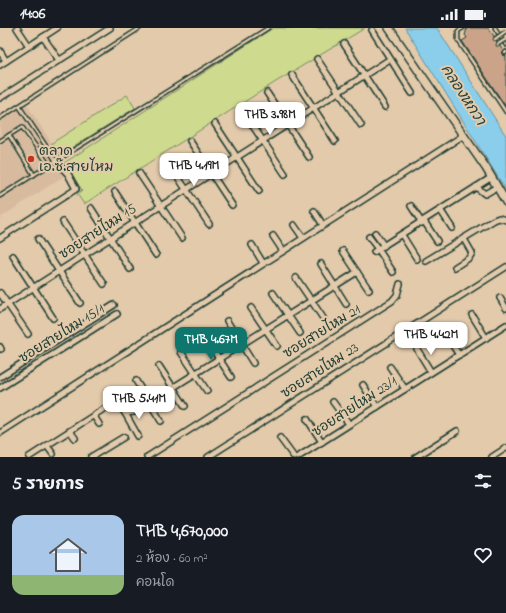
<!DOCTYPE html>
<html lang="th">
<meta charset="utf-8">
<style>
:root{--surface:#171b24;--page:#20242c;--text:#f1f3f6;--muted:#9ea1a6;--line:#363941;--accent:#0f766e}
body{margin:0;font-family:"Indie Flower","Playpen Sans Thai",sans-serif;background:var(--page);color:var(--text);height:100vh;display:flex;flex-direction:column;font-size:15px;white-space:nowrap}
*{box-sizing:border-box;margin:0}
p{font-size:13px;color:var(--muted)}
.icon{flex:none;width:22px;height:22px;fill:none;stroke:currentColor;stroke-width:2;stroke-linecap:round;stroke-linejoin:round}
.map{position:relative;height:429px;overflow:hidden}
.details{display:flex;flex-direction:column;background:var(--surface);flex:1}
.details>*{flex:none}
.price{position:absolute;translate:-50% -34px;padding:0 9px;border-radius:8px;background:#fff;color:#222;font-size:13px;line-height:26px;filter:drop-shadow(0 1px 2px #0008)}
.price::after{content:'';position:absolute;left:50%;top:24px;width:12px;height:9px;margin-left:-6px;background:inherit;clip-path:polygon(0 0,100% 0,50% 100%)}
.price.current{background:var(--accent);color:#fff}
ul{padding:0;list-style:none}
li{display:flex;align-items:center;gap:12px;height:100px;padding:0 12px}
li+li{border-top:1px solid var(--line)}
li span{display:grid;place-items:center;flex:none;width:112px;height:80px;border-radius:12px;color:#555}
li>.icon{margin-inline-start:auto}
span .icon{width:48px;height:48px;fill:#fffc;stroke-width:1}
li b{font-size:17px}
h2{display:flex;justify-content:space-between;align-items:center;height:48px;padding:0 12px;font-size:17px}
.status{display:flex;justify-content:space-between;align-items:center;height:28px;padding:0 20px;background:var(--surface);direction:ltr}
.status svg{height:11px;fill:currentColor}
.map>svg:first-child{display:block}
.built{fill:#d8bb9e}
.green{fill:#ceda8e;stroke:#768c61}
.water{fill:#8aceeb;stroke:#5f94a2}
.building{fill:#cba388;stroke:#1f3d34}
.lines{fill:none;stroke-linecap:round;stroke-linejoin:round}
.lane-casing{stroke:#1f3d34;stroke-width:5.5}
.street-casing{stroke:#1f3d34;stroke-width:8}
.secondary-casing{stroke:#1f3d34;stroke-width:10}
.lane{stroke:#e3caab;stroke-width:2.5}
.street{stroke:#e3caab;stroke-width:5}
.secondary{stroke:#e3caab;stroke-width:7}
.lane-bridge-casing{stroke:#1f3d34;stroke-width:5.5;stroke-linecap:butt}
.lane-bridge{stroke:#e3caab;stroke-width:2.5}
.poi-dot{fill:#c8321e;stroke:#e3caab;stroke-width:1.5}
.labels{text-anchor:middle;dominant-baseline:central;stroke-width:4;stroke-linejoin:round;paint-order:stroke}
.poi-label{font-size:14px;fill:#1f3d34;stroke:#e3caab;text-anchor:start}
.street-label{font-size:14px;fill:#1f3d34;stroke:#e3caab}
.water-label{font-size:15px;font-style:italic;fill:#24443d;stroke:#e3caab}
</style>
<div class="status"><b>14:06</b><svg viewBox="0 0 49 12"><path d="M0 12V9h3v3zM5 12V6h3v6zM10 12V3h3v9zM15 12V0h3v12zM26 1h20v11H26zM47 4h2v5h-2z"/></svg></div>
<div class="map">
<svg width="506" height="429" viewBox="0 0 506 429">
<rect width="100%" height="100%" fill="#e3caab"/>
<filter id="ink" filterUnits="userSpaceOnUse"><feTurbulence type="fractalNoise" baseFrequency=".025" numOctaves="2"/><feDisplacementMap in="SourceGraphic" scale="8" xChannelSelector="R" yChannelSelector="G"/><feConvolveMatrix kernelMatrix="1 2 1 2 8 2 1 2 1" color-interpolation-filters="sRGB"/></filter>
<g filter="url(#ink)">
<path class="built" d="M24 72 70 144 0 190V88Z"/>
<g class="green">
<path d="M273 0H365L274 55 84 176 77 166 82 162 64 135Z"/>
<path d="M127 67 135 80 60 127 52 115Z"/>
</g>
<path class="water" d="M405 0H437L506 108V162Z"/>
<path class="building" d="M467 0H488L494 8 493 12 497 13 496 18H500L503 23V27L506 28V79L462 13 467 10 465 7Z"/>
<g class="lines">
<defs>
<g id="lane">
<path d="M463 0 458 3V12L506 84"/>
<path d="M495 0 506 17"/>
<path d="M505 25 506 24"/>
<path d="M19 78 56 133"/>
<path d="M0 90 140 0"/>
<path d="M9 107 34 147"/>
<path d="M0 113 22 99 49 137"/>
<path d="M0 168 268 0"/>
</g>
<g id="street">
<path d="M17 0 29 18"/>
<path d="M372 2 412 65"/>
<path d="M43 9 59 32"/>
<path d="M344 16 385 79"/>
<path d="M0 23 6 33"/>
<path d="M317 31 361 97"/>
<path d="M0 37 57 0"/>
<path d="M292 47 335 113"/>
<path d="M267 65 309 129"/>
<path d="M0 70 110 0"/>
<path d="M241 80 285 146"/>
<path d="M215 96 259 163"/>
<path d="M190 113 232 177"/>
<path d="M166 131 209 196"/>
<path d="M139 145 182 210"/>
<path d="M476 159 485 166 497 159"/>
<path d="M115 164 156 227"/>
<path d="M411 178 422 195"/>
<path d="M91 180 130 241"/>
<path d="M314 183 323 197"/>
<path d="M441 183 452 200"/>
<path d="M424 193 437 213"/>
<path d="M63 194 104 256"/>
<path d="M294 197 303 210"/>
<path d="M375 205 384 218"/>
<path d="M402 207 417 231"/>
<path d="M273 208 283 223"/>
<path d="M369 209 378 221 374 224"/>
<path d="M0 210 76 161 68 146 56 133"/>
<path d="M38 211 80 275"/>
<path d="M252 217 263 235"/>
<path d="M343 223 369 262"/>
<path d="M13 228 53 290"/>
<path d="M426 233 494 192 499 190 506 192"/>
<path d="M321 236 346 276"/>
<path d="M455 239 469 230 472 225 464 211"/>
<path d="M393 244 378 221 492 149"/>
<path d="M296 250 323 290"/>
<path d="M0 265 28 306"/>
<path d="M273 265 300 305"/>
<path d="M500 270 506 280"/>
<path d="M251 280 277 318"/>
<path d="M0 281 390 31"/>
<path d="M472 287 486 310"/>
<path d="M227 293 253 335"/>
<path d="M444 304 459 327"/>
<path d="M204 308 231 349"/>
<path d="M0 319 1 321"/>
<path d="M417 321 431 344"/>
<path d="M181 324 207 363"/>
<path d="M159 338 185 378"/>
<path d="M390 339 405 361"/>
<path d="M0 349 114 277"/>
<path d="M136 353 161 393"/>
<path d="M363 357 377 379"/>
<path d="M0 360 117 286"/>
<path d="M333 374 349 396"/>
<path d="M125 385 138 408"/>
<path d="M94 388 99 396"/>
<path d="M307 391 322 414"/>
<path d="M70 403 75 410"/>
<path d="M0 405 464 107"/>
<path d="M280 410 294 429"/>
<path d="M47 418 53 426"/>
<path d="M29 429 113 375H117L125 385 134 384 357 244"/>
<path d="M91 429 124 409"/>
<path d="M147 429 392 273 397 267 400 256"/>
<path d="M208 429 506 239"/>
<path d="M298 429 506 297"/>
<path d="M416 429 457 403"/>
<path d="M492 429 506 420"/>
</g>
<path id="secondary" d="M389 0 486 140 506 174"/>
</defs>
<use href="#lane" class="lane-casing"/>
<use href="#street" class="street-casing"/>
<use href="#secondary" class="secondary-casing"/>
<use href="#lane" class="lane"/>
<use href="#street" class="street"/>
<use href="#secondary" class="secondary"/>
<defs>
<g id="lane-bridge">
<path d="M495 11 506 3"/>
<path d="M498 16 506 11"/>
</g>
</defs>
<use href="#lane-bridge" class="lane-bridge-casing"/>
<use href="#lane-bridge" class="lane-bridge"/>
</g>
</g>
<circle class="poi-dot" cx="31" cy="131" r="4"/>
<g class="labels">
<g class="poi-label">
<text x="39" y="123">ตลาด<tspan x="39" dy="16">เอ.ซ๊.สายไหม</tspan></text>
</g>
<g class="street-label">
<text transform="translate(98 204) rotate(-33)">ซอยสายไหม 15</text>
<text transform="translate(322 304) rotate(-32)">ซอยสายไหม 21</text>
<text transform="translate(62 306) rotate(-32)">ซอยสายไหม 15/1</text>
<text transform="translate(320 343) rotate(-33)">ซอยสายไหม 23</text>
<text transform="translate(355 379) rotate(-33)">ซอยสายไหม 23/1</text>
</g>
<g class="water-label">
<text transform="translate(463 67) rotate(57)">คลองหกวา</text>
</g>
</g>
</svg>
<b class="price" style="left:270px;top:108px">THB 3.98M</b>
<b class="price" style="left:194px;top:159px">THB 4.19M</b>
<b class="price" style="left:431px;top:328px">THB 4.42M</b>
<b class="price current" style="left:211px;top:333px">THB 4.67M</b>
<b class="price" style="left:139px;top:392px">THB 5.41M</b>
</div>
<section class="details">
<h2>5 รายการ<svg class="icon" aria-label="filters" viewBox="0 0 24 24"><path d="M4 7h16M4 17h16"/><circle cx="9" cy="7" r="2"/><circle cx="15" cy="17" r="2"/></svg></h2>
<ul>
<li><span style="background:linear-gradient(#a9c7e8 75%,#8fb573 0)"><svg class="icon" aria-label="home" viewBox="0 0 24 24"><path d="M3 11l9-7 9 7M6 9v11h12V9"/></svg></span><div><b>THB 4,670,000</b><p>2 ห้อง · 60 m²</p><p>คอนโด</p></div><svg class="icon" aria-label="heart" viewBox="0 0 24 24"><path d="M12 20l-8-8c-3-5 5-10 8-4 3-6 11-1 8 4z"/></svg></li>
</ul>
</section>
